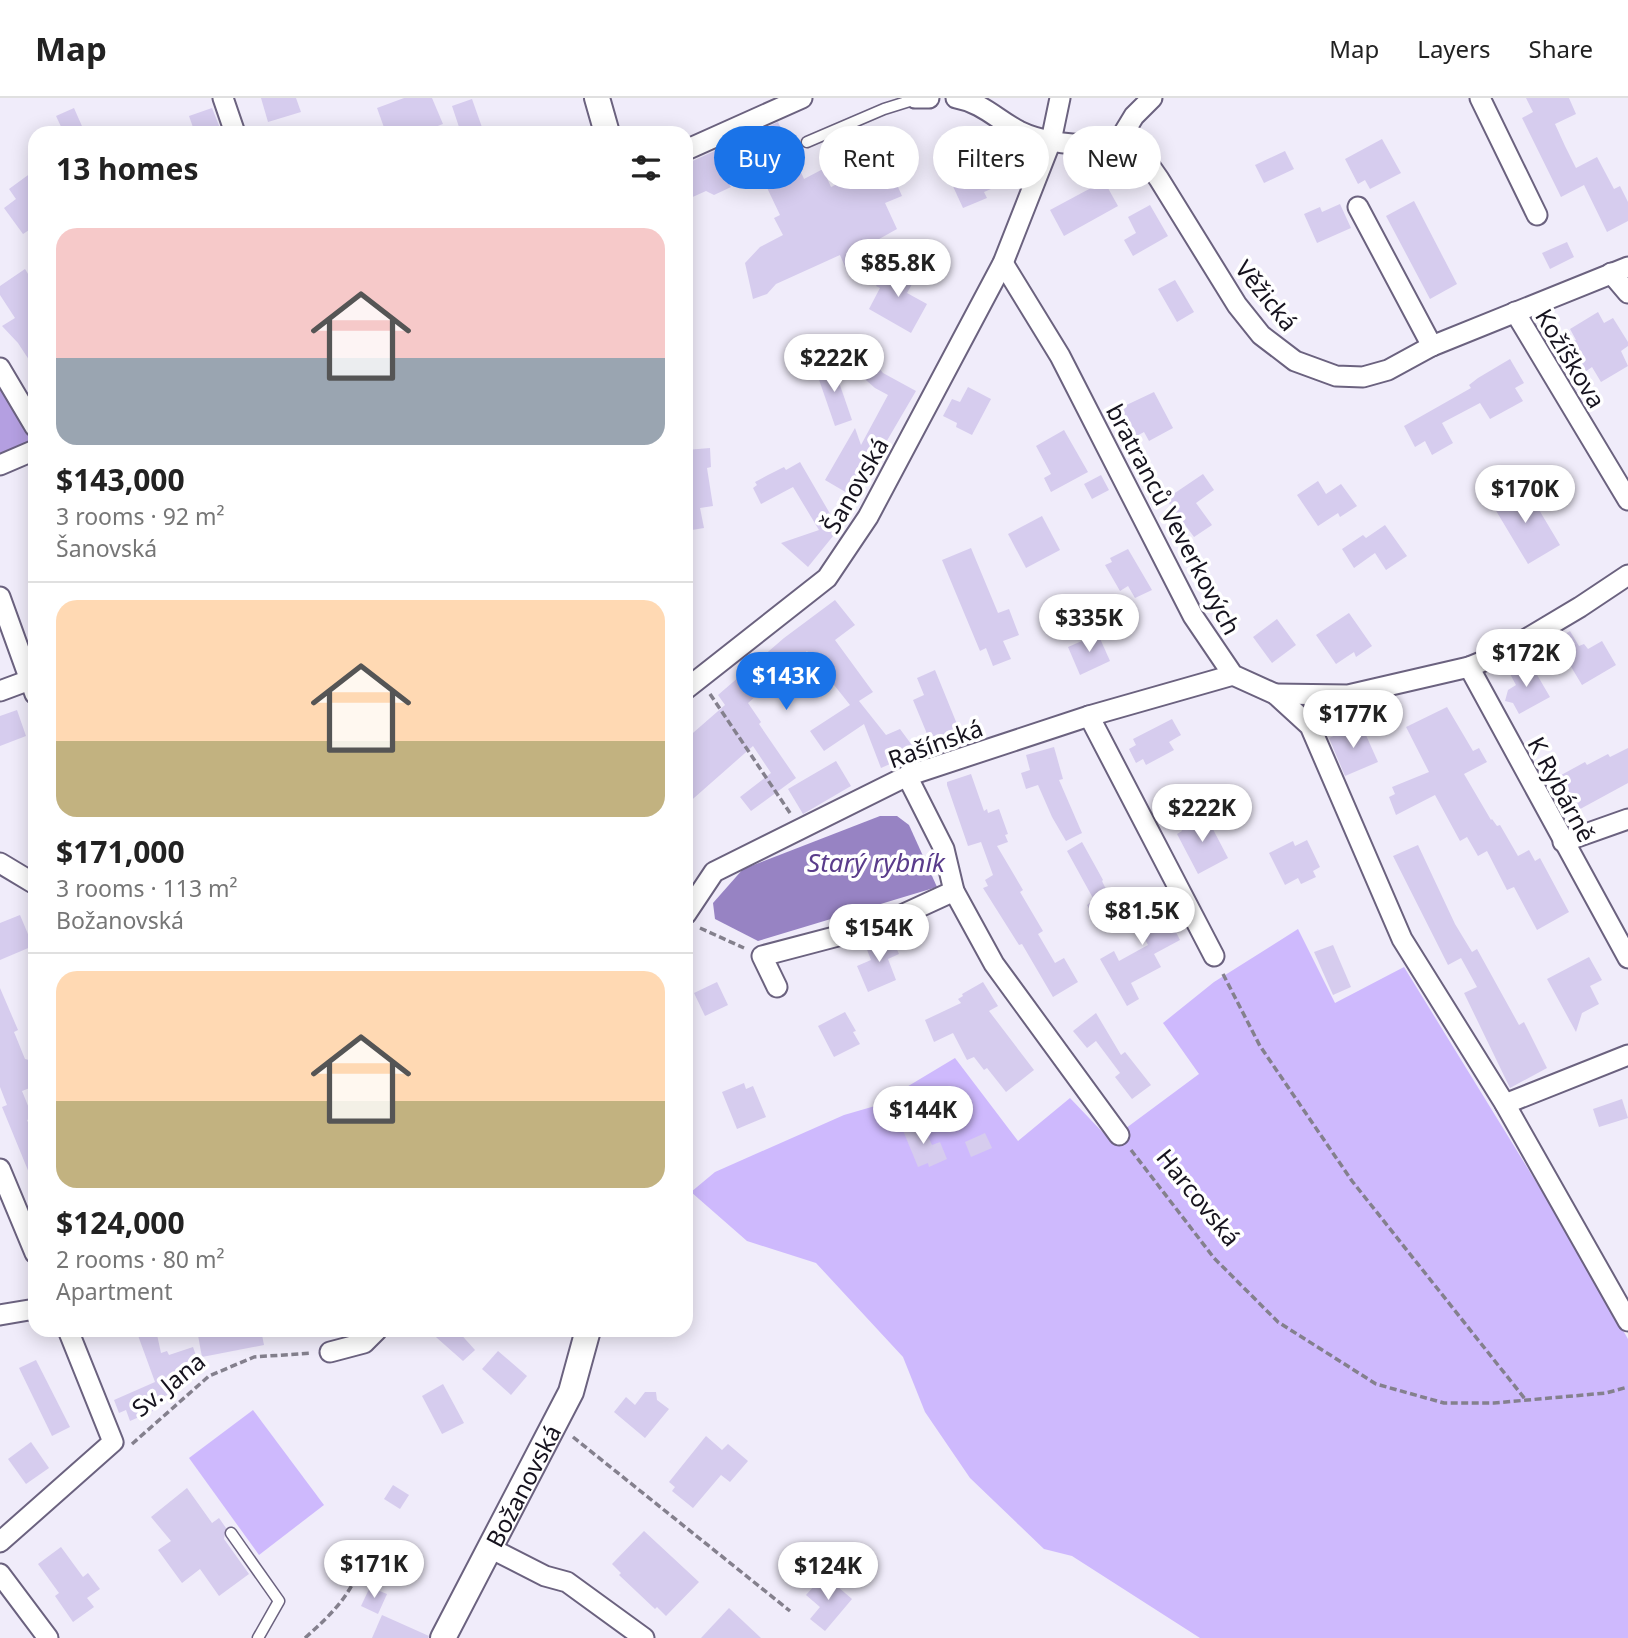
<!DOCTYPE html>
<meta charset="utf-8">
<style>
:root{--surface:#fff;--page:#f6f6f6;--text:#222;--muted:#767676;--line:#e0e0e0;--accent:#1a73e8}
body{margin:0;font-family:"Noto Sans",sans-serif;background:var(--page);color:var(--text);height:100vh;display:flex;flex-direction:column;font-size:26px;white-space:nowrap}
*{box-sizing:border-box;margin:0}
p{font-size:23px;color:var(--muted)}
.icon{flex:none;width:38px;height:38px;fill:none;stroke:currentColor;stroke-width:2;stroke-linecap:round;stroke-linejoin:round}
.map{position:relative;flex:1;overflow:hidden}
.sheet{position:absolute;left:28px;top:28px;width:665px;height:1211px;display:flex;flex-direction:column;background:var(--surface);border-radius:21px;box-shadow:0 4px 18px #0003}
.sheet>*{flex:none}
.guide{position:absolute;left:714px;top:28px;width:665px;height:63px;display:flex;gap:14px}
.price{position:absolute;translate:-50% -60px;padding:0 16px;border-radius:24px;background:#fff;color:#222;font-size:23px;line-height:46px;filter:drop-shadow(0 2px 4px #0008)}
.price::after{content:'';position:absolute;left:50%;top:42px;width:21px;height:16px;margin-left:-10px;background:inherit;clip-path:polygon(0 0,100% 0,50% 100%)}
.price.selected{background:var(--accent);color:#fff}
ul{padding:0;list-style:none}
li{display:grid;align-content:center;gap:14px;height:371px;padding:0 28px}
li+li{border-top:2px solid var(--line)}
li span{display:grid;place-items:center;height:217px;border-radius:21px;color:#555}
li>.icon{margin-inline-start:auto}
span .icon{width:126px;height:126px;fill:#fffc;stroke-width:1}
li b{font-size:30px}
h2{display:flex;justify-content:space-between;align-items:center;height:84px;padding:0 28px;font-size:30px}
.pill{padding:0 24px;border-radius:32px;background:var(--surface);box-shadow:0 4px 18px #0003;font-size:24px;line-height:63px}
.pill.selected{background:var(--accent);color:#fff}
header{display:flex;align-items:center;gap:42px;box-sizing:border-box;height:98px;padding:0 35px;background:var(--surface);border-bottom:2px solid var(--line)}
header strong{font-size:33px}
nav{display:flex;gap:38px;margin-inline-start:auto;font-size:24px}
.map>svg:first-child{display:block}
.green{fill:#ceb9fd}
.forest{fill:#b49fe1}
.water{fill:#9783c3}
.building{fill:#d6ccee}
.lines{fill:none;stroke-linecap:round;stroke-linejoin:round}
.service-casing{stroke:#6b627f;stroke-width:13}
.minor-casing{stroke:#6b627f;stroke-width:23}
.tertiary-casing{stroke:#6b627f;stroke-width:28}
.path{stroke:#84808d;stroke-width:3.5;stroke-dasharray:7 3.5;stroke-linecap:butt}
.service{stroke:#fff;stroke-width:10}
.minor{stroke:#fff;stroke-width:19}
.tertiary{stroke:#fff;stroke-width:24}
.labels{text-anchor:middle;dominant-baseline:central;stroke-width:7;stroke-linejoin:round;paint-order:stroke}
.street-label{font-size:24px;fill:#16131e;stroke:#fff}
.water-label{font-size:26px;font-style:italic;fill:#5a3c8b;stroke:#fff}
</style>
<header>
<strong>Map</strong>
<nav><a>Map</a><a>Layers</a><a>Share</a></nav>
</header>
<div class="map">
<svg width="1628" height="1540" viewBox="0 0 1628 1540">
<rect width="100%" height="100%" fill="#f0ecfa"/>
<g class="green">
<path d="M1298 831 1335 905 1404 869 1554 1113 1628 1241V1540H1200L1072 1458 1044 1451 970 1380 925 1314 903 1259 816 1165 747 1143 691 1094 715 1074 844 1017 875 1008 955 960 1018 1043 1070 1000 1110 1042 1199 976 1163 925 1214 884Z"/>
<path d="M253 1312 324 1407 259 1457 189 1360Z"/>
</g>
<path class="forest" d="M0 278 35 341 0 358Z"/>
<path class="water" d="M880 718H897L909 727 937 789 758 843 715 821 713 805 743 771Z"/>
<g class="building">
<path d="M261 0H296L301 14 268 24Z"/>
<path d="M404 0H432L443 26 419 35H386L377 10Z"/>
<path d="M1526 0H1569L1576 16 1555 26 1565 48 1576 70 1597 59 1614 91 1620 88 1628 104V123L1607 134 1584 87 1561 99 1522 20 1533 14Z"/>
<path d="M472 1 484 35H461L452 8Z"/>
<path d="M74 10 85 35H64L56 18Z"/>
<path d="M212 10 222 35H195L189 18Z"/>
<path d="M778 24 804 81 823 71 831 89 868 71 865 65 884 57 902 98 885 105 897 131 863 150 876 157 846 171 840 157 776 186 767 196 753 201 745 165 760 149 783 137 774 120 780 117 759 73 729 86 731 89 714 97 706 93 686 102V66Z"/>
<path d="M1382 41 1401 75 1370 91 1365 82 1358 86 1345 61Z"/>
<path d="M970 44 991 91 984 94 987 100 963 110 939 58Z"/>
<path d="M1285 53 1294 71 1264 85 1255 67Z"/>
<path d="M35 72V128L23 136 4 110 16 101 9 91Z"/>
<path d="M1104 83 1118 108 1064 138 1050 112Z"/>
<path d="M1414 103 1457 186 1430 201 1386 118Z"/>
<path d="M1340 106 1351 130 1317 145 1304 116 1320 109 1322 114Z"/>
<path d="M1150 107 1168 138 1133 158 1124 142 1136 135 1128 119Z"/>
<path d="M1567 144 1574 159 1550 171 1542 155Z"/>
<path d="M890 164 916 179 907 195 927 206 911 235 869 211 880 190 876 188Z"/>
<path d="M25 171 35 187V194L28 199 35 212V271L18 245 2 228 15 220 0 197V188Z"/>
<path d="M1175 182 1194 214 1177 224 1158 191Z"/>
<path d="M1598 214 1604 225 1613 220 1628 244V248L1621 253 1628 268 1601 284 1592 269 1585 274 1568 246 1576 242 1570 231Z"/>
<path d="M860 248 883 275 916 293 854 399 825 382 855 330 861 347 888 297 875 290 843 262Z"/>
<path d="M1510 261 1524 285 1515 290 1523 303 1490 321 1480 305 1442 325 1453 345 1432 357 1425 343 1415 349 1404 328 1471 290 1469 287 1478 280Z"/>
<path d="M832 264 852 322 835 328 815 270Z"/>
<path d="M968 289 991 301 972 337 956 329 957 325 943 318 952 301 960 304Z"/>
<path d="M1154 294 1173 330 1149 343 1144 334 1133 340 1118 311Z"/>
<path d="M1064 332 1088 374 1051 394 1044 380 1051 376 1036 348Z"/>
<path d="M710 350 711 369 707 370 713 408 700 410 704 430 686 433V352Z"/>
<path d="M800 364 836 426 846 422 808 469 781 445 819 432 793 389 761 406 753 390 757 387 755 384 768 377 784 369 786 372Z"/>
<path d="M1203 376 1214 392 1196 405 1212 427 1194 439 1166 401Z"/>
<path d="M1101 377 1109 392 1092 401 1084 386Z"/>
<path d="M1318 383 1326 396 1341 386 1357 408 1340 419 1338 415 1318 428 1297 397Z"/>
<path d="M1511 387 1525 410 1535 405 1560 447 1528 466 1489 401Z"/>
<path d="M1042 418 1060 452 1026 470 1008 436Z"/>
<path d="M1385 427 1407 458 1386 472 1375 455 1354 470 1342 451 1363 437 1366 440Z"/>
<path d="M971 450 998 515 1009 511 1019 537 1003 543 1011 561 993 568 986 550 980 553 942 462Z"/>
<path d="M1128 451 1152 492 1135 500 1128 488 1120 493 1105 467 1112 464 1110 460Z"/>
<path d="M835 502 855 527 835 542 873 594 859 603 886 637 900 631 917 654 881 670 864 626 824 653 810 633 850 607 807 553 748 605 761 624 759 626 796 680 751 713 740 699 771 675 753 648 686 707V641L725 607 718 597 784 540Z"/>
<path d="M1349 515 1372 548 1356 559 1354 554 1336 566 1316 537Z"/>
<path d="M1277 521 1296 547 1272 565 1253 539Z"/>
<path d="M1570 533 1579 548 1584 546 1588 551 1602 543 1616 567 1582 587 1555 542Z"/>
<path d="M1098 536 1110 563 1080 577 1068 549Z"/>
<path d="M1529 563 1550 599 1519 616 1513 605 1505 603 1508 592 1516 587 1509 574Z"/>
<path d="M935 572 959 631 930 643 913 602 924 597 917 580Z"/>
<path d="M1447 609 1473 653 1479 650 1487 664 1464 676 1491 722 1492 721 1497 728 1500 727 1518 758 1529 752 1535 763 1540 760 1569 814 1537 832 1514 789 1507 792 1487 753 1478 758 1467 739 1460 743 1435 697 1396 717 1389 699 1395 696 1392 689 1429 674 1406 629Z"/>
<path d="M17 612 26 638 0 648V618Z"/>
<path d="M1172 621 1181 637 1169 644 1174 652 1146 667 1143 661 1136 665 1129 651 1136 647 1133 641Z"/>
<path d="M1361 626 1378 664 1345 678 1329 640Z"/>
<path d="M1054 649 1063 681 1059 682 1082 735 1066 743 1052 719 1038 687 1026 691 1021 675 1030 672 1026 657Z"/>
<path d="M1628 650V685L1571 716 1552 682 1585 664 1587 667 1608 656 1610 659Z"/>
<path d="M836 663 851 688 803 716 788 691Z"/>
<path d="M971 676 984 713 987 711 988 715 999 711 1008 736 1005 737 1008 744 997 748 1023 792 1020 794 1043 833 1038 836 1055 865 1064 860 1078 884 1053 899 1022 846 1019 847 983 790 988 788 985 782 993 777 981 744 968 748 947 687V684Z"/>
<path d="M1205 716 1228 760 1198 776 1177 736 1182 733 1180 729Z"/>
<path d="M1307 742 1320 769 1313 773 1316 779 1301 786 1298 780 1285 787 1269 755 1293 743 1295 748Z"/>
<path d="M1082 744 1103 782 1102 783 1119 818 1106 824 1104 820 1097 825 1087 807 1094 802 1067 753Z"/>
<path d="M1418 747 1455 826 1472 854 1477 851 1519 927 1524 924 1547 970 1510 990 1464 895 1477 889 1461 860 1448 867 1393 758Z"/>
<path d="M1157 796 1180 842 1154 856 1161 869 1131 885 1139 901 1127 908 1100 861 1114 853 1119 863 1148 847 1127 807 1144 798 1146 801Z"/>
<path d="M20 817 33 848 0 862V825Z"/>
<path d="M890 836 899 856 888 861 896 882 868 894 857 868 871 862 866 849 874 846 872 842Z"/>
<path d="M1333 847 1351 889 1333 897 1314 854Z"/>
<path d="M1589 859 1602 882 1590 888 1599 906 1582 915 1576 934 1547 881Z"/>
<path d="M717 884 728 907 705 918 694 895Z"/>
<path d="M983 884 998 908 989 913 1034 972 1006 994 987 970 984 972 974 959 967 962 953 935 934 944 925 922 961 905 958 901 963 898 962 896Z"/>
<path d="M0 890 18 932 14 934 25 961 29 962 35 978V988L22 993 33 1020 27 1022 35 1040 34 1087 2 1009 7 1007 0 989Z"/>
<path d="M845 914 856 933 853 934 860 946 834 959 818 928Z"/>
<path d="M1096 915 1121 957 1125 954 1151 987 1132 1001 1115 979 1120 975 1096 943 1087 950 1073 933Z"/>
<path d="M744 985 746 991 753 988 766 1019 737 1031 722 994Z"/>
<path d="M1622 1001 1628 1020 1599 1029 1593 1011Z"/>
<path d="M921 1022 932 1047 940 1044 947 1061 929 1069 928 1065 918 1069 902 1030Z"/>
<path d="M985 1035 992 1050 971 1059 965 1044Z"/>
<path d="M136 1232H156L161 1255 167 1253 169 1257 193 1249 200 1269 191 1272 194 1278 182 1282 183 1286 173 1289 175 1294 149 1304 153 1313 130 1323 126 1312 119 1315 114 1302 155 1284Z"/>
<path d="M197 1232H261L264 1247 202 1259Z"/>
<path d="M428 1232H457L475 1252 463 1263Z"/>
<path d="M498 1253 527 1278 511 1297 482 1271Z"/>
<path d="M36 1262 70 1329 52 1338 19 1270Z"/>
<path d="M443 1286 464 1325 442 1336 422 1298Z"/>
<path d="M645 1294H656L657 1302 669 1311 645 1340 614 1314 626 1299 635 1307Z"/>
<path d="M706 1338 722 1352 728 1346 748 1363 730 1384 721 1377 693 1410 672 1393 675 1389 669 1384Z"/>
<path d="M31 1344 49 1370 26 1386 8 1361Z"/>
<path d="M393 1387 409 1397 400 1411 384 1401Z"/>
<path d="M187 1390 212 1425 219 1420 226 1430 224 1441 249 1476 219 1498 200 1471 182 1485 158 1452 171 1443 151 1419Z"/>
<path d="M644 1433 699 1484 666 1518 657 1509 655 1511 619 1477 621 1475 612 1466Z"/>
<path d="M61 1449 83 1479 88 1475 100 1491 87 1500 94 1509 73 1524 55 1498 59 1495 38 1466Z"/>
<path d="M824 1477 852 1501 825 1533 810 1521 820 1509 806 1497Z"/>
<path d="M370 1489 387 1496 378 1516 361 1508Z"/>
<path d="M729 1510 761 1540H701Z"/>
<path d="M382 1517 429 1538 428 1540H372Z"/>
</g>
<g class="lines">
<defs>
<g id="service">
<path d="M807 44 884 11 916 1"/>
<path d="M231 1435 279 1503 258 1540"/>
</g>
<g id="minor">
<path d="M223 0 235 35"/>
<path d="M915 0H929"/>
<path d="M956 0C983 5 996 21 1019 33 1048 47 1085 48 1117 46L1134 18 1152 0"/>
<path d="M1480 0 1537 117"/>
<path d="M1117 46 1132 51 1143 58 1159 81 1237 207 1261 237 1295 263 1336 278 1363 279 1388 272 1432 248 1628 169"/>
<path d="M686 52 802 0"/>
<path d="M1358 109 1432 248"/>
<path d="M1003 165 1060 258 1193 518 1233 577 1275 596 1310 628 1402 841 1505 1006 1628 1223"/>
<path d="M1611 175 1628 195"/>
<path d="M1515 214 1628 402"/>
<path d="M0 270 35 329"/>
<path d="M0 367 35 352"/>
<path d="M0 499 35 596"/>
<path d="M1469 569 1628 860"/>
<path d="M686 591 827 480 868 419 1003 165 1051 43 1060 0"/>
<path d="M0 593 35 580"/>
<path d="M1275 596 1348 597 1469 569 1501 556 1580 509 1628 477"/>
<path d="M1089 618 1214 858"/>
<path d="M907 678 944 751 954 793 994 866 1119 1037"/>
<path d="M1563 744 1628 721"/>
<path d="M0 765 35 786"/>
<path d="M686 816 714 774 907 678 1089 618 1233 577"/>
<path d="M777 889 762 858 880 827 954 793"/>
<path d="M1505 1006 1628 957"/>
<path d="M0 1071 35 1155"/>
<path d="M0 1217 35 1211"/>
<path d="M330 1254 364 1245 377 1232"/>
<path d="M0 1444 113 1344 68 1232"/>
<path d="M490 1450 545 1478 567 1484 644 1540"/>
<path d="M0 1476 48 1540"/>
</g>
<g id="tertiary">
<path d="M597 0 607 35"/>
<path id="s1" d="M443 1540 571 1294 588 1232"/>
</g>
</defs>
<use href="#service" class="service-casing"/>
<use href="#minor" class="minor-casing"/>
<use href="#tertiary" class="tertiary-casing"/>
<g class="path">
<path d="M710 596 790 715"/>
<path d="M700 830 744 850"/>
<path d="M1223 876 1260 948 1352 1083 1525 1301"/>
<path d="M1131 1052 1214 1160 1278 1224 1376 1286 1444 1305H1494L1606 1295 1628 1289"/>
<path d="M573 1339 790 1513"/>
<path d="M132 1346 209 1278 254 1259 312 1255"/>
<path d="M305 1540C334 1514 357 1492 364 1452"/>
</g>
<use href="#service" class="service"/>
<use href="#minor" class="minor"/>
<use href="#tertiary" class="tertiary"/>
</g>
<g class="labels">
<g class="street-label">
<text transform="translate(1267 197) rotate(51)">Věžická</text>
<text transform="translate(1571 260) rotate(59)">Kožíškova</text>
<text transform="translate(855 387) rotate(-60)">Šanovská</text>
<text transform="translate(1174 421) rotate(62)">bratranců Veverkových</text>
<text transform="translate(935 645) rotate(-20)">Rašínská</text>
<text transform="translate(1562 691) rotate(62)">K Rybárně</text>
<text transform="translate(1199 1099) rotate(51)">Harcovská</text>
<text transform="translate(168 1286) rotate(-39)">Sv. Jana</text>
<text stroke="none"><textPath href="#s1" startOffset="172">Božanovská</textPath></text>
</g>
<g class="water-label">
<text x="876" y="764">Starý rybník</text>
</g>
</g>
</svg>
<b class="price" style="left:898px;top:201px">$85.8K</b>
<b class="price" style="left:834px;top:296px">$222K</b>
<b class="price" style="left:1525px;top:427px">$170K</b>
<b class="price" style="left:1089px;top:556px">$335K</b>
<b class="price" style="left:1526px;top:591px">$172K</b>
<b class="price selected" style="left:786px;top:614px">$143K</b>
<b class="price" style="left:1353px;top:652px">$177K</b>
<b class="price" style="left:1202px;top:746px">$222K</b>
<b class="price" style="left:1142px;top:849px">$81.5K</b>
<b class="price" style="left:879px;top:866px">$154K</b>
<b class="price" style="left:923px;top:1048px">$144K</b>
<b class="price" style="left:374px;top:1502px">$171K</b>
<b class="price" style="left:828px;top:1504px">$124K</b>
<div class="guide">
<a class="pill selected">Buy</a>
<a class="pill">Rent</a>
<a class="pill">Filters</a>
<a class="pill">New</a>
</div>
<section class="sheet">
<h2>13 homes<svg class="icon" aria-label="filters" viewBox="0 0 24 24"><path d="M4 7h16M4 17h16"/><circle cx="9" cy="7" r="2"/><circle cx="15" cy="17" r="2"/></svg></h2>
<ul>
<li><span style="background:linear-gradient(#f6c9c9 60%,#9aa5b1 0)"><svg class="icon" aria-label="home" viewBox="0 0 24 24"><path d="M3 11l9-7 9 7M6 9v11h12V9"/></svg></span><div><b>$143,000</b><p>3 rooms · 92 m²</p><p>Šanovská</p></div></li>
<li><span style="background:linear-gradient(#ffd9b3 65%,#c2b280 0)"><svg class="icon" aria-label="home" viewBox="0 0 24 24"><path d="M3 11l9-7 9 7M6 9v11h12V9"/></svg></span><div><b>$171,000</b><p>3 rooms · 113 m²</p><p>Božanovská</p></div></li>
<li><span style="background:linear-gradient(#ffd9b3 60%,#c2b280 0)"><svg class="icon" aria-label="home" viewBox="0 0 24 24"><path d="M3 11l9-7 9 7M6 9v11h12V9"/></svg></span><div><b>$124,000</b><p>2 rooms · 80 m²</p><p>Apartment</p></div></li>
</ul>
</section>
</div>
